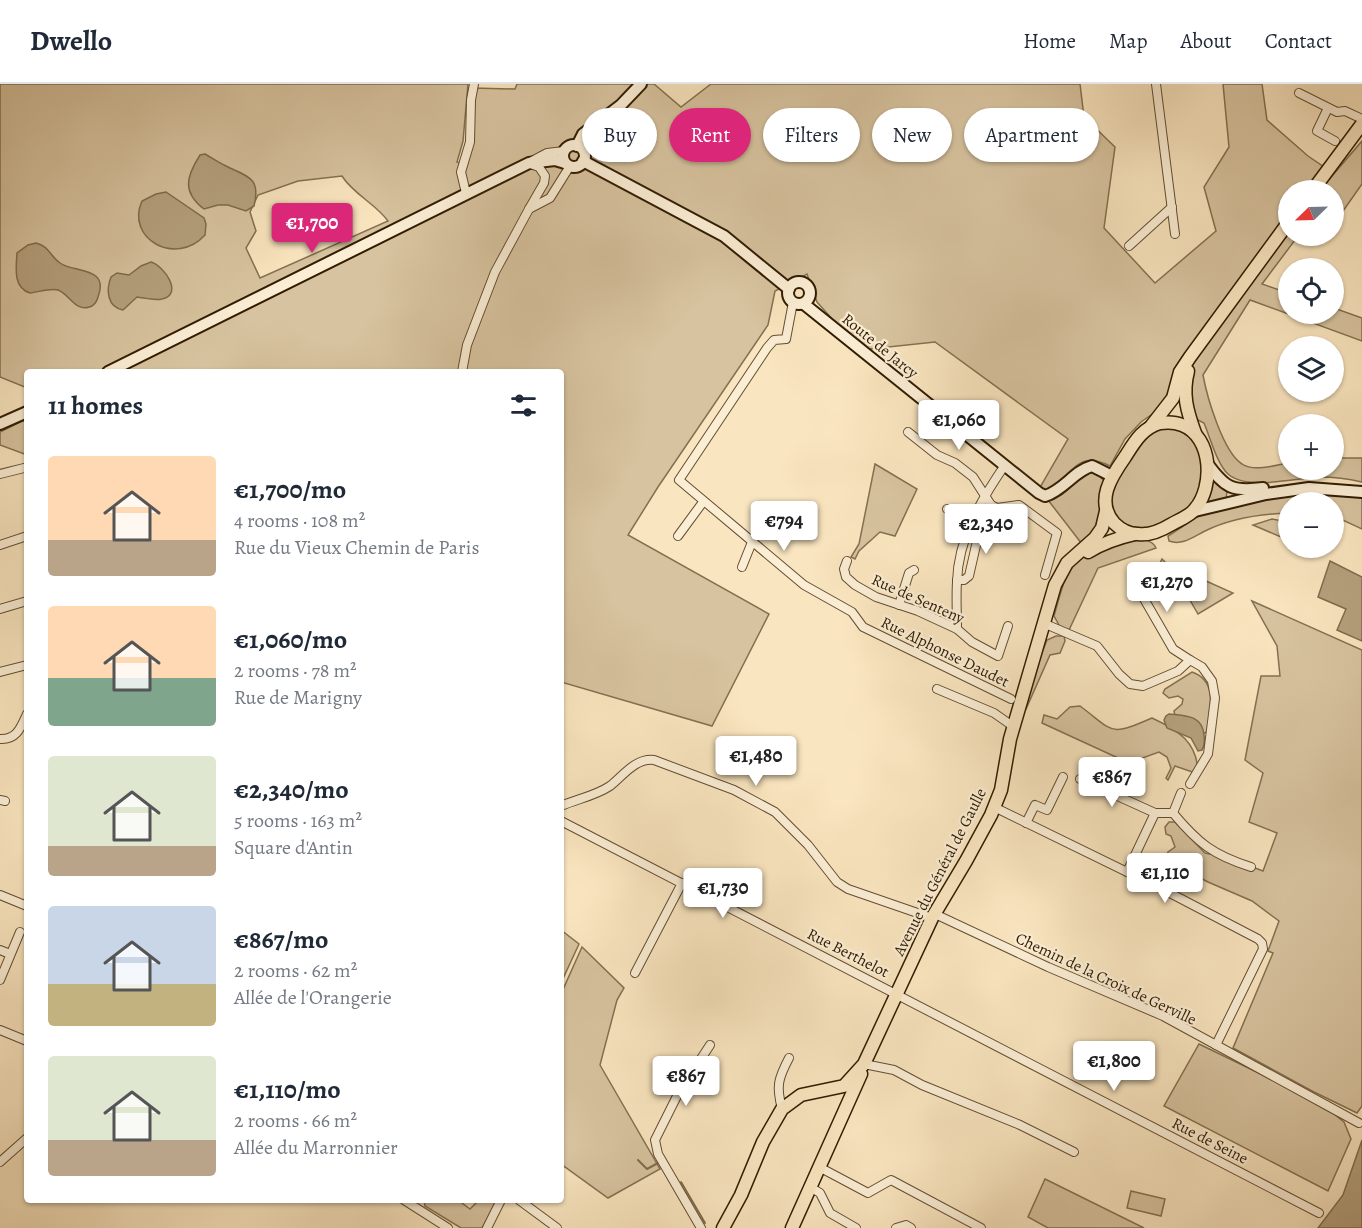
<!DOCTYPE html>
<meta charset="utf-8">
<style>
:root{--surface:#fff;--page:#f6f6f7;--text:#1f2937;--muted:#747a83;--line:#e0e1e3;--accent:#db2777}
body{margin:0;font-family:Alegreya,serif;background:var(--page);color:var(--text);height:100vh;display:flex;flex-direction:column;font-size:22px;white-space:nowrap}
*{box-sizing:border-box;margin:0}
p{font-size:20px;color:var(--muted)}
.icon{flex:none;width:33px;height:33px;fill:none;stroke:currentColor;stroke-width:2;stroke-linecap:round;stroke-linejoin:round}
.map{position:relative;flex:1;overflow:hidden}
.details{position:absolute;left:24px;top:285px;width:540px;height:834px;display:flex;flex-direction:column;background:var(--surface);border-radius:6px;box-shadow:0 2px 4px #0004}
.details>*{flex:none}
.top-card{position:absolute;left:582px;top:24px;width:570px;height:54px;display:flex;gap:12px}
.needle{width:39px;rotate:247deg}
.buttons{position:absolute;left:1278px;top:96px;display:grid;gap:12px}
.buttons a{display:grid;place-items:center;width:66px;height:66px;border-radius:50%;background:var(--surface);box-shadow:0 2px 4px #0004;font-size:30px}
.price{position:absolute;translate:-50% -51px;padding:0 14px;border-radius:6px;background:#fff;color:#222;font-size:20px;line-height:39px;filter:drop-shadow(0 2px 3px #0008)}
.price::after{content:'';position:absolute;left:50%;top:36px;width:18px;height:14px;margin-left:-9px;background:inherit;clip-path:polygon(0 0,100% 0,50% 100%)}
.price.active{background:var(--accent);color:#fff}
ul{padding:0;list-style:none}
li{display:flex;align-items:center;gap:18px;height:150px;padding:0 24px}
li span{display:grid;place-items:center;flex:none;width:168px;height:120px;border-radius:6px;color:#555}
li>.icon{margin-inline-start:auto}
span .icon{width:72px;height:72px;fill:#fffc;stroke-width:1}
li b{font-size:26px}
h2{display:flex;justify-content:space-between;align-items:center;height:72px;padding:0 24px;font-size:26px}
.pill{padding:0 21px;border-radius:27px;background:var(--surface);box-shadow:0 2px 4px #0004;font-size:21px;line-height:54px}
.pill.active{background:var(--accent);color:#fff}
header{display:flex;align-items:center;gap:36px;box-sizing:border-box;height:84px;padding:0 30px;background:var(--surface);border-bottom:2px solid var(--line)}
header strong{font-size:28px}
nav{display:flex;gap:33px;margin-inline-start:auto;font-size:21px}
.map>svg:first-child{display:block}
.green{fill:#d7c39f;stroke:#847050;stroke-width:1.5;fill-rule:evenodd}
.water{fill:#b5a17e;stroke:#806c4c;stroke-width:1.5}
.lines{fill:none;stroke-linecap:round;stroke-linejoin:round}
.stream{stroke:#806c4c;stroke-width:2}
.street-casing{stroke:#634e30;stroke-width:10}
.secondary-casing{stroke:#311c01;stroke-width:14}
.primary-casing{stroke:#311c01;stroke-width:15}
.street{stroke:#fbeed5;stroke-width:8}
.secondary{stroke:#fbeed5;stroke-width:10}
.primary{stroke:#f9e5bf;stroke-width:12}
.labels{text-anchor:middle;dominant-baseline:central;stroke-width:4.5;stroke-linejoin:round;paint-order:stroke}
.street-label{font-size:16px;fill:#311c01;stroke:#fbeed5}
</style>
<header>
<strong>Dwello</strong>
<nav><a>Home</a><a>Map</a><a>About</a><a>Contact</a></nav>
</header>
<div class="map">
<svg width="1362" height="1144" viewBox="0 0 1362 1144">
<rect width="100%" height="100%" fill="#f9e5bf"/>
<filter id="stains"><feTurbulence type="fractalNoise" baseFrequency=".00333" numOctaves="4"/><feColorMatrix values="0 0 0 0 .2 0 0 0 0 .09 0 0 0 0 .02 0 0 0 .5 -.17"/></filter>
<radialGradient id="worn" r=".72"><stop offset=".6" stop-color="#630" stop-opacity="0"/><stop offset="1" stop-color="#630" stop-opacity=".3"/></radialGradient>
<g class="green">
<path d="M0 0H468L463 57 457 78 463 80 473 4 515 5 517 0H654L681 23 711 0H1080L1084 33 1115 63 1104 144 1155 199 1216 147 1204 103 1229 63 1223 0H1262L1267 36 1308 72 1324 83 1307 106H1288V131L1215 230 1158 326 1141 338 1125 355 1110 382C1074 364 1072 395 1045 407L1039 405 1068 355 935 258 860 266 817 218 807 190 775 207 768 241 658 403 628 451 769 530 712 642 561 598V288H27V304L0 293ZM342 92C353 110 376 120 388 137L260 194 246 164 256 147 250 128 258 111 298 97Z"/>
<path d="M1362 57V100L1336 137 1334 136V106H1320Z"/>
<path d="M1288 147V152H1298L1262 200 1288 209V230H1334V224L1362 234V257L1250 216 1203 291C1207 313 1223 368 1242 380 1254 388 1276 381 1288 379V386H1334V374H1362V398C1349 395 1334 393 1320 393 1296 394 1247 407 1228 390 1217 380 1210 353 1204 339L1194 334 1188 290 1195 273Z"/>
<path d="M22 337H27V371L0 361V348Z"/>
<path d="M1167 343C1171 343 1177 344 1181 345 1207 356 1208 398 1193 418 1184 429 1171 435 1159 440 1147 445 1136 448 1125 441 1098 422 1114 398 1128 377 1135 366 1142 353 1154 347 1158 345 1163 344 1167 343Z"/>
<path d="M875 380 917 405 895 452 880 448 859 467 855 475 851 473 859 460Z"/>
<path d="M1094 386 1104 397C1097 412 1105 435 1099 444 1095 450 1087 455 1082 460L1048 416C1067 414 1075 389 1094 386Z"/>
<path d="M1213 394 1227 407 1226 416 1207 420 1205 418Z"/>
<path d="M1306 409 1362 412V445L1334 432V418H1288V429C1261 430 1229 435 1205 447 1193 453 1182 462 1169 457L1168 452 1200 431 1257 415Z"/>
<path d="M1272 435 1288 438 1286 442 1288 444V456L1253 441Z"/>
<path d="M1129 456C1138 456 1152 454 1156 464L1098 484 1069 546 1060 543 1054 532C1060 512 1064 486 1083 472 1095 464 1115 461 1129 456Z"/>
<path d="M1162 475 1166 479 1233 509 1198 530 1183 504 1173 505 1164 497 1158 483Z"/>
<path d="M1252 517 1362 566V1022L1357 1029 1312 1007 1233 964 1273 869 1268 867 1279 837 1252 817 1208 798 1164 775 1168 768 1175 763 1171 752 1166 750 1165 743 1169 738H1175L1205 769 1229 774 1263 787 1277 749 1249 738 1263 689 1245 676 1261 592H1280L1277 562Z"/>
<path d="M1056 552H1064L1065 557 1060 569 1050 571 1026 625H1023L1033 591 1047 556Z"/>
<path d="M1192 588C1218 597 1210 625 1208 647L1203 650 1176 637 1174 627 1182 620 1183 615 1178 612 1169 614 1163 609 1165 605Z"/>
<path d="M1080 622C1115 648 1108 653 1152 634 1178 646 1198 658 1198 690L1175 682 1168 696 1166 694 1171 684 1167 673 1159 668 1134 677 1118 674 1042 639 1044 631 1057 635 1070 623Z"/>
<path d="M561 846 579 860 561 899Z"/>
<path d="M582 863 624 904 617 916 600 981 660 1085 608 1114 561 1080V910Z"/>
<path d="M1199 960 1267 993 1334 1030 1344 1038 1351 1055 1328 1107 1164 1022Z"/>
<path d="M1045 1095 1144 1144H1048L1028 1133Z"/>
<path d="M1131 1107 1165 1115 1161 1132 1127 1124Z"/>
<path d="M458 1116 470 1125 479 1116H498L482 1144H461L425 1122 424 1117 426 1116Z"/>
</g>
<g class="water">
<path d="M205 70C212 74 219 79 226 82 248 93 261 93 254 122L246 127 228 121H218L204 125C182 108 186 93 200 71Z"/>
<path d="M166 108 204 134 206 140 205 151C176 183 125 155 142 117L156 110Z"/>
<path d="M36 159C49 162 50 172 60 179 73 189 110 182 98 213 97 217 94 222 89 223 76 228 69 210 58 206 50 204 39 208 30 209 13 204 16 184 17 169L28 161Z"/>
<path d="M151 178C164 182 184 210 162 215 155 217 145 214 137 213L123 226C107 223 106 206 111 193L117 189 129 191 141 182Z"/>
<path d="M1330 477 1362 493V557L1337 546 1346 525 1318 513Z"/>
<path d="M1169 630C1186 632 1202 631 1204 651 1205 657 1205 661 1202 666L1198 667 1191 654 1167 644 1164 636 1166 632Z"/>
<path d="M1362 1056V1144H1318L1343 1111Z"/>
</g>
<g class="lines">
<g class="stream">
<path d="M638 1076 647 1085 658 1079"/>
<path d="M681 1098 705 1139"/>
</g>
<defs>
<g id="street">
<path d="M1156 0 1175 150"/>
<path d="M1299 9 1337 28 1345 27 1362 35"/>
<path d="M1328 24 1317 47 1335 57"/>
<path d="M530 78 547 69 564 67"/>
<path d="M466 109 461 88 470 58 471 16 474 0"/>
<path d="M529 125 544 99 545 92 539 83 530 80"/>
<path d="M1129 162 1172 123"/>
<path d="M793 218 786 255 774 256 767 264 679 396 804 501 852 528 863 543 1011 615"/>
<path d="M462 288 467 261 495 188 529 125 550 114 570 82"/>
<path d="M908 348 937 371 955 379 973 393 991 421 997 424 1019 421 1057 449 1045 491"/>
<path d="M0 390 24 384"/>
<path d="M947 425 971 439"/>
<path d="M678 452 703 418"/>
<path d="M0 461 27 452"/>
<path d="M847 477 844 485 846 493 855 501 876 513 918 527 957 545 972 558 998 572 1008 542"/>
<path d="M742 483 752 458"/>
<path d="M1132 494 1173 565 1190 576"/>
<path d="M957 496H964L969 492 977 457 991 427V421"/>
<path d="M899 521 909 489 914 486"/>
<path d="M0 525 27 517"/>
<path d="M1050 542 1097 562 1119 590 1130 600 1143 602 1178 587 1190 576 1202 583 1212 597 1215 614 1208 670 1190 700"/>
<path d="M957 545C957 529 956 513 957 498 958 454 981 416 1005 381"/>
<path d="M0 588 27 581"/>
<path d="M937 605 994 629 1014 643"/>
<path d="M0 655C17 656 21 643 27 630"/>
<path d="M1080 695 1155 729"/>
<path d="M0 716 5 717"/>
<path d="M561 722C577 715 595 712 610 702 623 692 635 674 654 676L734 706 775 728 808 761 837 798 848 805 932 834"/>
<path d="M994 723 1166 807 1258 855 1262 859 1263 865 1216 961"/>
<path d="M1173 729C1198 759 1213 771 1251 783"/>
<path d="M561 737 1319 1129"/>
<path d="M1026 739 1035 721 1047 726 1063 693"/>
<path d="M1127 788 1155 729H1173L1181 709"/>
<path d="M0 811 27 822"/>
<path d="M935 830 1048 883 1163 932 1359 1039"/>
<path d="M0 866 10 870"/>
<path d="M635 889 682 799"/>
<path d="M0 896 20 848"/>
<path d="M0 946 27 957"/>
<path d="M864 980 894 986 922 1001 1020 1041 1074 1068"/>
<path d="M782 1025C776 1002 778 995 789 974"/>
<path d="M0 1078 27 1054"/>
<path d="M819 1083 868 1109 891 1096 981 1144"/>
<path d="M810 1103 820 1109 830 1129 856 1144"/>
<path d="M404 1116 448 1144"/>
<path d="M519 1116 557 1144"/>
<path d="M487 1144 501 1116"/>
<path d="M701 1144 658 1070 655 1056 678 1010 710 961"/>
<path d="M896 1144 906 1141 911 1144"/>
</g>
<g id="secondary">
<circle cx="574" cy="72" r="11"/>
<path d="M577 62 583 50 621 21 641 0"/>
<path d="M583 77 724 152 789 205"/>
<circle cx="799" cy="209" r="11"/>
<path d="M804 220 1039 409 1045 412C1064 406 1074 387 1092 382L1112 392"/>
<path d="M108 288 529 79 555 76 565 79"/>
<path d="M0 340 27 328"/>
<path d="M1207 379C1225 404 1232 408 1263 404"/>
<path d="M1195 427 1266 410 1309 404 1362 408"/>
</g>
<g id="primary">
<path d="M1313 106 1362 40"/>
<path d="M1188 287C1182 310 1187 327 1195 349"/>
<path d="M1160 339C1167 338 1175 338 1182 341 1213 353 1214 403 1195 425 1190 432 1179 436 1172 440 1162 446 1150 452 1138 450 1129 450 1120 445 1114 439 1095 417 1111 393 1125 373 1134 359 1142 344 1160 339Z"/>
<path d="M1152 341 1173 314 1180 288 1190 273 1288 139"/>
<path d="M1088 468C1103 459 1117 454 1135 450"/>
<path d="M723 1144 741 1111 763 1058 782 1025 801 1011 844 1002 864 980 932 834 966 777 991 731 1001 706 1010 655 1055 501 1067 479 1095 454 1102 444 1106 427"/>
<path d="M792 1144 861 990"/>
</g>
</defs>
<use href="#street" class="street-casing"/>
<use href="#secondary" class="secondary-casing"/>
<use href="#primary" class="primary-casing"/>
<use href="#street" class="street"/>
<use href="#secondary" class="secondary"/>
<use href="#primary" class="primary"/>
</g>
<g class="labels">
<g class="street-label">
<text transform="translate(880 262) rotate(39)">Route de Jarcy</text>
<text transform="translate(918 515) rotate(24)">Rue de Senteny</text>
<text transform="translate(945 568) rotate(26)">Rue Alphonse Daudet</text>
<text transform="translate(940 788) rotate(-63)">Avenue du Général de Gaulle</text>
<text transform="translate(848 869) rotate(27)">Rue Berthelot</text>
<text transform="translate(1106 895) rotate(25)">Chemin de la Croix de Gerville</text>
<text transform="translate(1210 1057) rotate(27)">Rue de Seine</text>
</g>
</g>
<rect width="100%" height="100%" filter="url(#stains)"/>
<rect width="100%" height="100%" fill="url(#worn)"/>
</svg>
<div class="buttons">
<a><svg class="needle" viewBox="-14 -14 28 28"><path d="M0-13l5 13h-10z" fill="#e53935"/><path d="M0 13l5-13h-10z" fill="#747a83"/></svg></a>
<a><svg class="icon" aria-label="locate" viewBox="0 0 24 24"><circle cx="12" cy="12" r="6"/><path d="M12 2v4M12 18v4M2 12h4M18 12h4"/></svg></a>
<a><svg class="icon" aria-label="layers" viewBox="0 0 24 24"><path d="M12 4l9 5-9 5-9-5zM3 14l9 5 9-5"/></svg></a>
<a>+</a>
<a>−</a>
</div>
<b class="price active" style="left:312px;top:170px">€1,700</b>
<b class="price" style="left:959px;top:367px">€1,060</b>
<b class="price" style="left:784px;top:468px">€794</b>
<b class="price" style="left:986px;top:471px">€2,340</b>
<b class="price" style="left:1167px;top:529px">€1,270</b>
<b class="price" style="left:756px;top:703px">€1,480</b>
<b class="price" style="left:1112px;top:724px">€867</b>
<b class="price" style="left:1165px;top:820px">€1,110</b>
<b class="price" style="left:723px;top:835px">€1,730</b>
<b class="price" style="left:1114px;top:1008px">€1,800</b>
<b class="price" style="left:686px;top:1023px">€867</b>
<div class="top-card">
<a class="pill">Buy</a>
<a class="pill active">Rent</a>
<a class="pill">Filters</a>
<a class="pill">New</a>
<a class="pill">Apartment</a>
</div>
<section class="details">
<h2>11 homes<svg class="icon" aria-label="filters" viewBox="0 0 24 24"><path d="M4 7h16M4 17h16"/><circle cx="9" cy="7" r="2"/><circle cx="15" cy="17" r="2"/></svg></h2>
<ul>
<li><span style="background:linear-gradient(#ffd9b3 70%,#b9a48a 0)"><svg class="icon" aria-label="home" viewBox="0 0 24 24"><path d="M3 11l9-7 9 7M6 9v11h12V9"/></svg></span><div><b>€1,700/mo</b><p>4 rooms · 108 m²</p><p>Rue du Vieux Chemin de Paris</p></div></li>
<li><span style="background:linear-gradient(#ffd9b3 60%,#7fa58c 0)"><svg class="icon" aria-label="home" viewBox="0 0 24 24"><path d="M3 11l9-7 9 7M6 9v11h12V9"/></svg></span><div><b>€1,060/mo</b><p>2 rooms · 78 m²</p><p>Rue de Marigny</p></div></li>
<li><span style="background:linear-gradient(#dfe7d0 75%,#b9a48a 0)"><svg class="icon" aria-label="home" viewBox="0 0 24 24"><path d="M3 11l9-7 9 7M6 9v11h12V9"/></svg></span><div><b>€2,340/mo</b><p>5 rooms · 163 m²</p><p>Square d'Antin</p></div></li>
<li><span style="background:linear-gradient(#c9d6e8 65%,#c2b280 0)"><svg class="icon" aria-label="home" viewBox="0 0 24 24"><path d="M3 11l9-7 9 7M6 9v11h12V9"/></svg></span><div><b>€867/mo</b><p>2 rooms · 62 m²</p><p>Allée de l'Orangerie</p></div></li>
<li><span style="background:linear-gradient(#dfe7d0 70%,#b9a48a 0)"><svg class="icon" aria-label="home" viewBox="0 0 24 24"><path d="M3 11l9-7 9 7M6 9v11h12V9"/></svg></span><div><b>€1,110/mo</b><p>2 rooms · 66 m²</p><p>Allée du Marronnier</p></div></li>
</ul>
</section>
</div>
